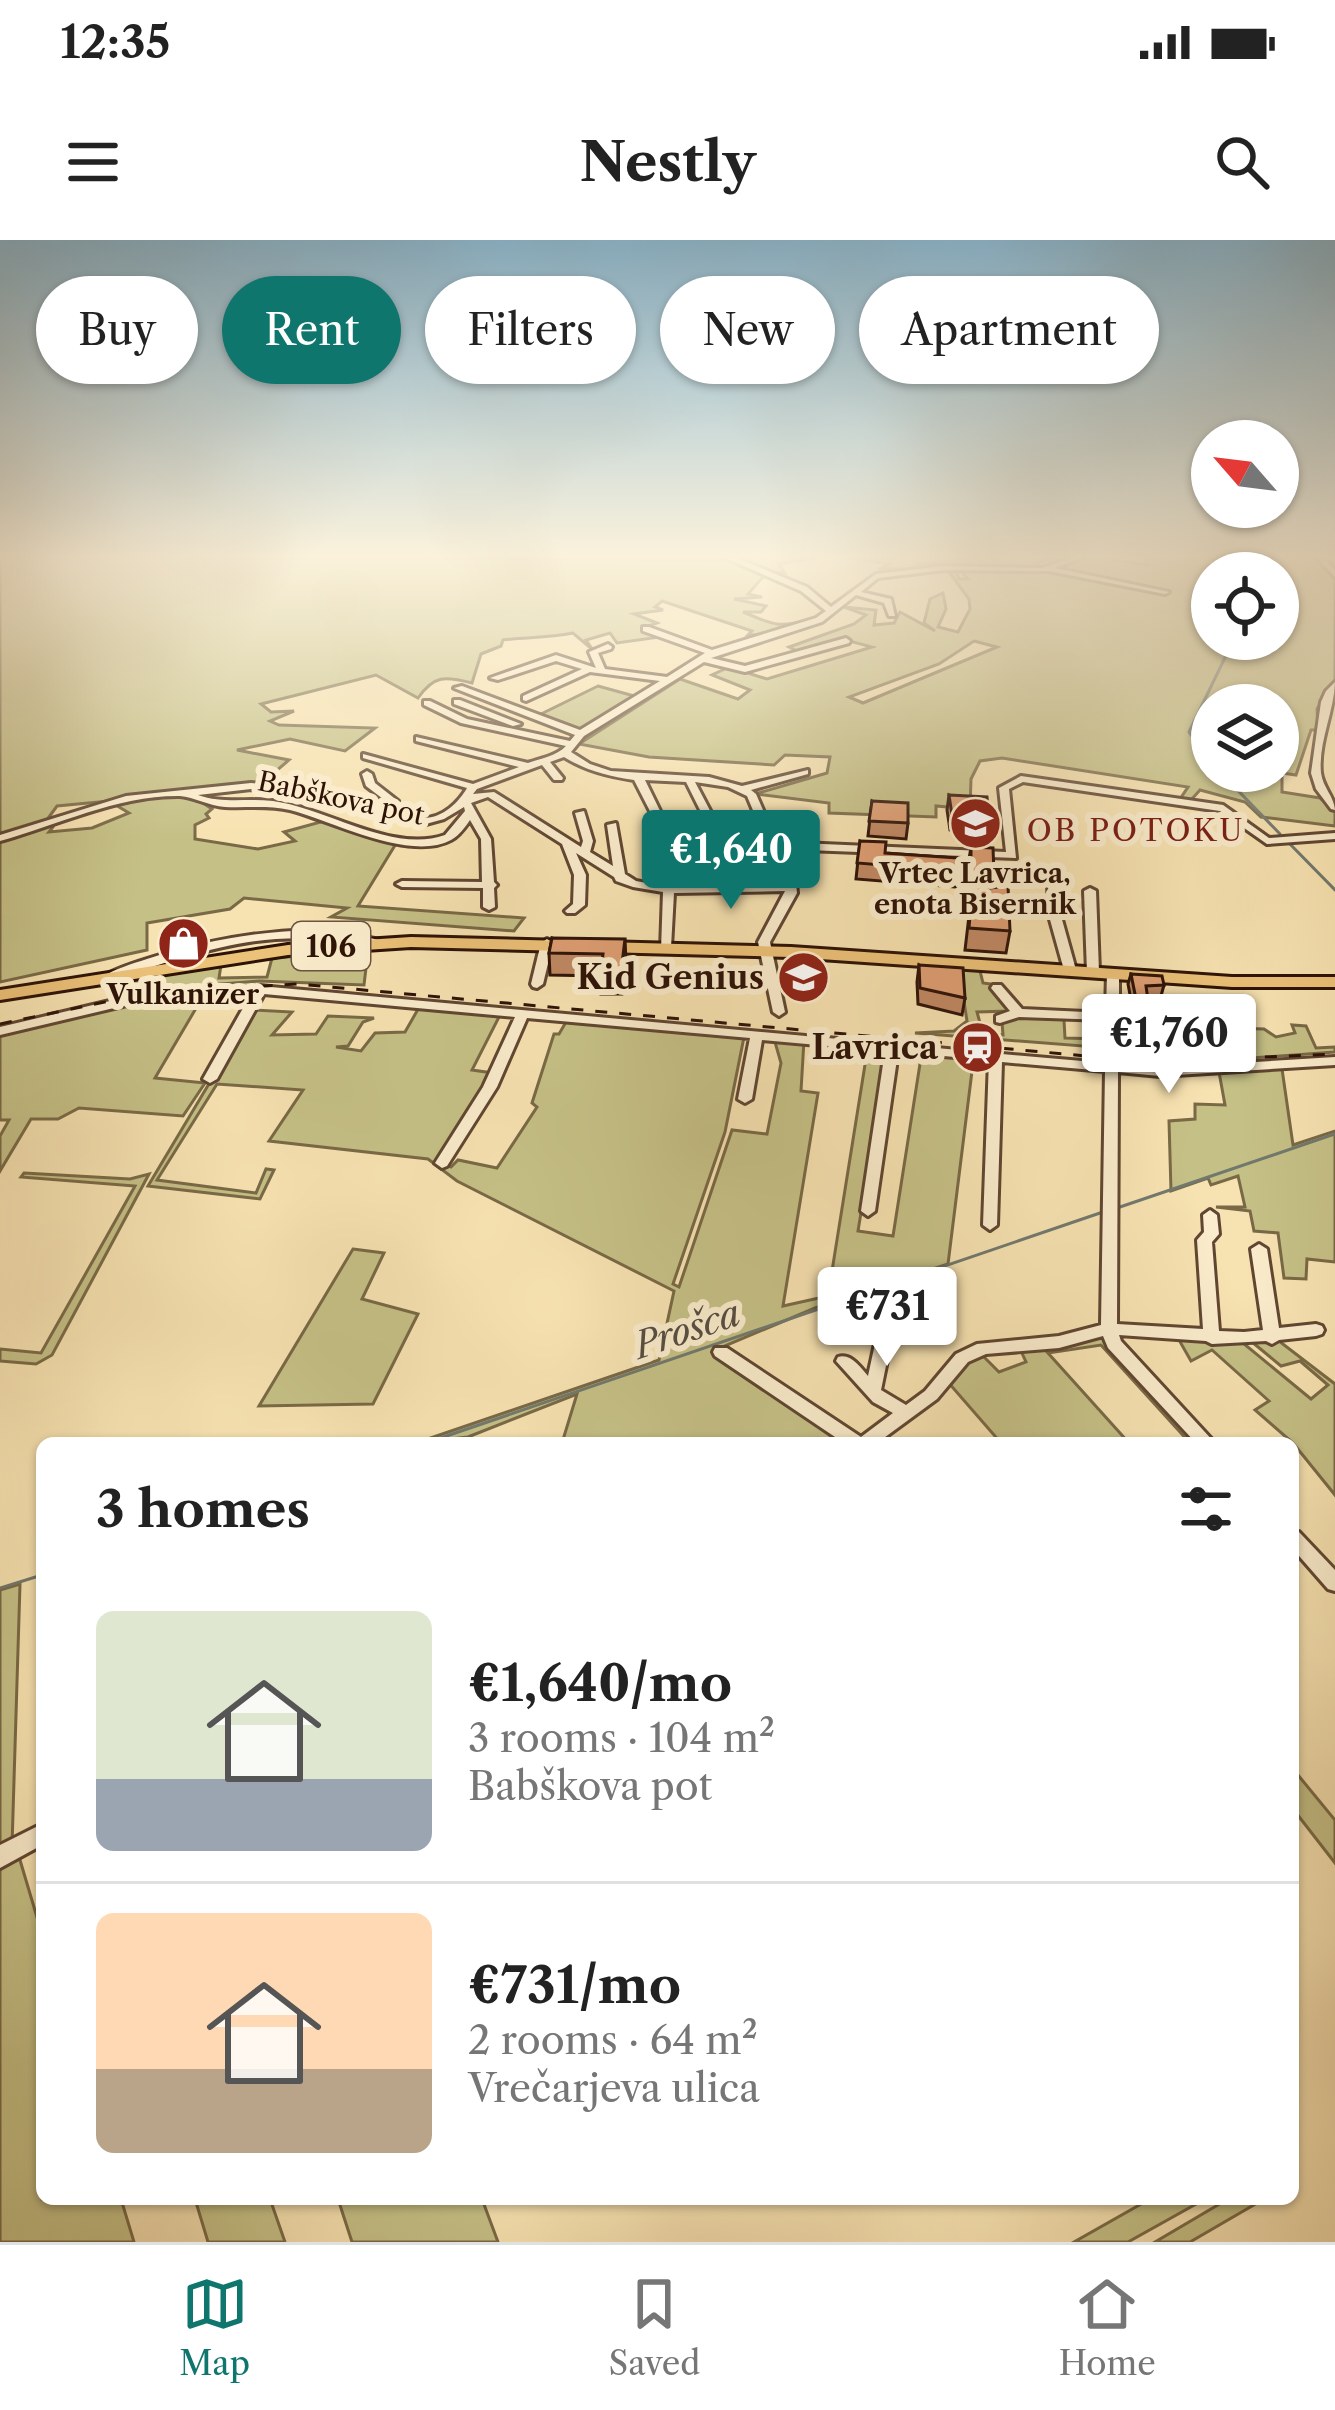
<!DOCTYPE html>
<meta charset="utf-8">
<style>
:root{--surface:#fff;--page:#f2f2f2;--text:#222;--muted:#767676;--line:#e0e0e0;--accent:#0f766e}
body{margin:0;font-family:"Libre Caslon Text",serif;background:var(--page);color:var(--text);height:100vh;display:flex;flex-direction:column;font-size:45px;white-space:nowrap}
*{box-sizing:border-box;margin:0}
p{font-size:39px;color:var(--muted)}
.icon{flex:none;width:66px;height:66px;fill:none;stroke:currentColor;stroke-width:2;stroke-linecap:round;stroke-linejoin:round}
.map{position:relative;flex:1;overflow:hidden}
.panel{position:absolute;left:36px;top:1197px;width:1263px;height:768px;display:flex;flex-direction:column;background:var(--surface);border-radius:18px;box-shadow:0 3px 9px #0004}
.panel>*{flex:none}
.top-card{position:absolute;left:36px;top:36px;width:1263px;height:108px;display:flex;gap:24px}
.needle{width:78px;rotate:298deg}
.fabs{position:absolute;left:1191px;top:180px;display:grid;gap:24px}
.fabs a{display:grid;place-items:center;width:108px;height:108px;border-radius:50%;background:var(--surface);box-shadow:0 3px 9px #0004;font-size:60px}
.price{position:absolute;translate:-50% -102px;padding:0 27px;border-radius:12px;background:#fff;color:#222;font-size:39px;line-height:78px;filter:drop-shadow(0 3px 6px #0008)}
.price::after{content:'';position:absolute;left:50%;top:72px;width:36px;height:27px;margin-left:-18px;background:inherit;clip-path:polygon(0 0,100% 0,50% 100%)}
.price.current{background:var(--accent);color:#fff}
ul{padding:0;list-style:none}
li{display:flex;align-items:center;gap:36px;height:300px;padding:0 60px}
li+li{border-top:3px solid var(--line)}
li span{display:grid;place-items:center;flex:none;width:336px;height:240px;border-radius:18px;color:#555}
li>.icon{margin-inline-start:auto}
span .icon{width:144px;height:144px;fill:#fffc;stroke-width:1}
li b{font-size:51px}
h2{display:flex;justify-content:space-between;align-items:center;height:144px;padding:0 60px;font-size:51px}
.pill{padding:0 42px;border-radius:54px;background:var(--surface);box-shadow:0 3px 9px #0004;font-size:42px;line-height:108px}
.pill.current{background:var(--accent);color:#fff}
.status{display:flex;justify-content:space-between;align-items:center;height:84px;padding:0 60px;background:var(--surface);direction:ltr}
.status svg{height:33px;fill:currentColor}
header{display:flex;justify-content:space-between;align-items:center;height:156px;padding:0 60px;background:var(--surface);font-size:54px;font-weight:800}
.dock{display:flex;justify-content:space-around;align-items:center;height:168px;border-top:3px solid var(--line);background:var(--surface);font-size:33px;color:var(--muted)}
.dock a{display:grid;justify-items:center;gap:6px}
.dock .current{color:var(--accent)}
.map>svg:first-child{display:block}
.green{fill:#c5c086;stroke:#796946;stroke-width:3;fill-rule:evenodd}
.lines{fill:none;stroke-linecap:round;stroke-linejoin:round}
.stream{stroke:#71796e;stroke-width:3}
.minor-casing{stroke:#604632;stroke-width:6}
.major-casing{stroke:#2d1207;stroke-width:6}
.minor{fill:#faeccc;fill-rule:evenodd}
.major{fill:#ecc178;fill-rule:evenodd}
.rail{stroke:#2d1207;stroke-width:3;stroke-dasharray:12 12;stroke-linecap:butt}
.wall{fill:#c08863;stroke:#2d1207;stroke-width:3}
.shaded-wall{fill:#9c6f50;stroke:#2d1207;stroke-width:3}
.building{fill:#df9e73;stroke:#2d1207;stroke-width:3}
.labels{text-anchor:middle;dominant-baseline:central;stroke-width:12;stroke-linejoin:round;paint-order:stroke}
.far-street-label{font-size:27px;fill:#2d1207;stroke:#faeccc}
.far-poi-label{font-size:27px;font-weight:bold;fill:#2d1207;stroke:#faeccc}
.far-neighbourhood-label{font-size:30px;letter-spacing:3px;fill:#7a1f14;stroke:#faeccc}
.shield{fill:#faeccc;stroke:#6a5342;stroke-width:3}
.shield-label{font-size:30px;font-weight:bold;fill:#2d1207}
.poi-label{font-size:33px;font-weight:bold;fill:#2d1207;stroke:#faeccc;text-anchor:end}
.water-label{font-size:36px;font-style:italic;fill:#554e43;stroke:#faeccc}
</style>
<div class="status"><b>12:35</b><svg viewBox="0 0 49 12"><path d="M0 12V9h3v3zM5 12V6h3v6zM10 12V3h3v9zM15 12V0h3v12zM26 1h20v11H26zM47 4h2v5h-2z"/></svg></div>
<header><svg class="icon" aria-label="menu" viewBox="0 0 24 24"><path d="M4 6h16M4 12h16M4 18h16"/></svg>Nestly<svg class="icon" aria-label="search" viewBox="0 0 24 24"><circle cx="10" cy="10" r="6"/><path d="M15 15l6 6"/></svg></header>
<div class="map">
<svg width="1335" height="2002" viewBox="0 0 1335 2002">
<rect width="100%" height="100%" fill="#f7e2b1"/>
<filter id="stains"><feTurbulence type="fractalNoise" baseFrequency=".00167" numOctaves="4"/><feColorMatrix values="0 0 0 0 .2 0 0 0 0 .09 0 0 0 0 .02 0 0 0 .5 -.17"/></filter>
<radialGradient id="worn" r=".72"><stop offset=".6" stop-color="#630" stop-opacity="0"/><stop offset="1" stop-color="#630" stop-opacity=".3"/></radialGradient>
<g class="green">
<path d="M0 316 730 320 727 316H827L779 324 785 333 766 332 772 336 762 338 748 354 762 357 734 359 766 366 761 372H743C781 388 779 387 821 377L785 394 748 395 752 391 662 361 655 367 663 370 634 374 657 383 643 388 660 397 617 403 610 393 586 400 593 410 573 393C547 398 528 397 503 400L501 406 481 414 472 443C445 436 434 435 418 458L376 435 261 464 271 472 294 471 270 481 279 485 375 488 345 511 290 499 237 510 289 520 262 543 194 557 212 569 206 574 209 578 195 585V599L258 609 295 601 284 592 335 578 397 602 358 666 524 678 514 691 331 677 347 668 244 658 230 669 147 683V710L0 742ZM109 561 129 573 92 588 49 592 53 587 46 581 57 566Z"/>
<path d="M840 316H1058L1036 323 1042 328 1086 316 1148 325 1144 316H1317L1335 339V440L1317 469 1318 490H1311L1296 535 1282 533V552L1320 558 1335 571V586L1261 577 1245 562 1200 550 1191 560 1180 559 1188 547 1002 518 980 521 971 539 970 569 936 566V577L829 573V563L755 554 827 533 830 517 785 515 774 525 649 517 579 504 680 439 738 459 750 450 712 435 729 427 767 439 872 407 846 400 803 414 789 407 854 384 866 375 844 367 876 370 874 385 894 383 900 372 935 391 924 383 930 359 943 353 946 369 938 387 958 392 970 369 969 359 947 329 956 331 959 339H968L959 329 981 326 918 323 916 329H879L889 324ZM1212 333H1278V399H1212ZM974 401 997 407 863 463 849 457 939 424ZM1212 465H1278V531H1212Z"/>
<path d="M598 446 638 457 581 490 541 474Z"/>
<path d="M368 711 364 745 259 741 131 751 128 741 221 725 219 738 267 737 272 718Z"/>
<path d="M959 729 980 731 983 743 990 744 1010 771 977 772 983 794 1003 795 1002 782C1023 774 1042 776 1064 780L1065 798 1104 799 1109 792 1108 808 915 793 954 791 967 781Z"/>
<path d="M205 753 155 838 205 843 183 876 79 868 58 879H31L0 931V896L9 880H0V792L90 769Z"/>
<path d="M421 764 500 775 472 830 493 833 446 925 451 927 458 920 497 928 537 867 532 863 554 794H559L566 782 744 797 725 892 673 1044 679 1047 732 890 767 894 781 823 775 802 759 800 760 796 804 800 801 851 818 853 783 1066 828 1056 868 806 888 808 858 991 893 996 922 811 974 815 948 1024 815 1068 715 1110 843 1198 840 1203H562L577 1154 468 1197 416 1203 659 1120 674 1051 457 941 428 919 269 901 303 850 217 844 157 940 256 953 266 929 274 930 260 959 148 946 253 770 292 772 272 795 316 794 328 776 374 778 363 782 348 806 336 807 361 811 375 793 405 792Z"/>
<path d="M1203 769 1230 774 1225 783 1229 788 1264 789 1276 797 1295 793 1292 785 1306 786 1316 808 1335 807V812L1209 821 1131 818 1142 816 1141 792 1128 789 1125 778 1205 788Z"/>
<path d="M1282 829 1293 905 1335 891V1022L1307 1019 1306 1039 1284 1038 1278 993 1254 991 1250 971 1216 967H1245L1238 936 1211 945 1208 938 1171 951 1169 881 1195 879V864L1225 865 1219 832Z"/>
<path d="M24 933 130 939 149 934 52 1115 36 1124 0 1121V1109L41 1113 135 946 21 937Z"/>
<path d="M353 1009 384 1013 362 1059 418 1074 373 1164 259 1166Z"/>
<path d="M1102 1098 1200 1203H1190L1101 1105 1048 1113 1129 1203H1001L947 1141 956 1128 982 1115 999 1132 1026 1122 1021 1111Z"/>
<path d="M1179 1100 1243 1103 1311 1159 1328 1145 1300 1121 1281 1126 1252 1102 1279 1101 1335 1144V1255L1293 1203 1255 1170 1269 1161 1212 1110 1191 1121Z"/>
<path d="M20 1344 12 1606 0 1613V1350Z"/>
<path d="M1293 1529 1335 1580V1623L1293 1569Z"/>
<path d="M17 1610 42 1694V1959H121L134 2002H0V1620Z"/>
<path d="M195 1959H270L285 2002H208Z"/>
<path d="M338 1959H482L498 2002H352Z"/>
<path d="M1150 1959H1205L1128 2002H1074Z"/>
<path d="M1228 1959H1264L1190 2002H1155Z"/>
</g>
<g class="lines">
<g class="stream">
<path d="M1266 333 1273 316"/>
<path d="M1212 523 1189 492 1234 399"/>
<path d="M1219 531 1280 594"/>
<path d="M1288 602 1335 650"/>
<path d="M1117 968 1335 894"/>
<path d="M426 1203 1100 973"/>
<path d="M0 1348 42 1335"/>
</g>
<defs>
<g id="minor">
<path d="M721 316H732L807 347 831 367 876 334 944 326 1042 328 1075 316H1087L1055 328 1169 352 1165 354 1049 331 944 330 878 338 861 352 891 359 895 376H889L884 363 856 355 822 382 711 418 745 426 846 398 850 401 849 403 745 432 704 422 584 496 571 512 590 524 611 531 709 537 742 546 808 530V534L751 550 756 554 777 602 1006 612 999 548 1021 536 1223 565 1269 598 1335 593V599L1267 604 1220 571 1023 542 1009 549 1016 618 780 609 796 643 797 653 770 702 785 772 779 776 773 772 758 702 785 651 674 653 671 707 665 711 661 710 663 652 633 647 616 641 614 637 576 613 586 635 585 665 575 673H567L565 671 573 664 574 635 562 604 488 557 471 563 491 599 494 642 497 645 494 648 495 667 489 670 483 667V648L402 647 396 644 402 641 482 642 481 599 470 580C465 587 460 595 451 600 410 622 332 581 290 570 268 565 247 568 225 567 209 566 194 557 180 556 119 555 58 585 0 601V595L126 556 251 543 323 551 383 568 387 562 366 546 362 534 367 531 372 534 375 543 398 561 392 570C401 573 414 579 424 578 443 578 459 562 467 548L363 518V514L473 544 519 527 416 501V497L528 523C539 519 557 516 566 506L461 483 424 465V461H430L467 479 570 501 575 495 454 448 462 446 580 490 660 441 590 432 526 461 523 460V456L582 429 556 421 498 440 490 438 556 415 596 428 589 412 608 404 612 407 611 409 598 413 605 429 667 437 705 413 643 391V387H649L712 410 816 378 826 371 801 351ZM564 517C587 531 608 536 634 540L654 579 652 644 636 641 625 634 616 583 607 585 613 626 590 612 593 601 584 571 575 573 583 601 581 607 494 552 473 554 477 549 542 525 554 540H562L563 538 550 522ZM645 540 686 542 706 582 709 646H664V579ZM695 542 728 547 747 556 784 644 720 645 716 582ZM251 549 322 557 422 585 444 579 464 567 465 571 445 595C393 614 326 568 273 561 247 558 223 564 198 555Z"/>
<path d="M1315 316H1323L1335 330V337Z"/>
<path d="M1335 442C1334 472 1318 503 1321 533 1323 548 1334 556 1335 570L1331 569 1316 549 1311 533 1321 462 1326 451Z"/>
<path d="M454 460H460L521 484 513 486 454 464Z"/>
<path d="M1054 638 1060 641 1061 676 1076 730 1070 734 1064 730 1049 676 1048 641Z"/>
<path d="M1090 648 1096 651 1099 732 1093 736 1087 732 1084 651Z"/>
<path d="M309 690 342 692 379 700 381 703 375 707C270 684 206 710 108 741L102 737C115 729 131 724 147 719 200 702 253 692 309 690Z"/>
<path d="M547 699 553 703 543 744 537 748 533 747 531 744 541 703Z"/>
<path d="M1113 729 1119 733V824L1160 828 1335 817V825L1160 836 1118 832 1117 1084 1203 1089 1197 1000 1204 992 1203 975 1210 970 1217 975 1219 994 1212 1002 1219 1091 1244 1092 1263 1090 1251 1009 1259 1004 1267 1009 1279 1088 1316 1084 1322 1086 1324 1090 1322 1094 1316 1096 1279 1100 1272 1104 1266 1101 1212 1104 1206 1101 1119 1095 1121 1101 1215 1203H1196L1108 1108 1103 1096 1059 1108 986 1114 968 1122 937 1159 877 1203H844L715 1116 713 1112 715 1108H727L861 1197 893 1173 873 1162 836 1121 838 1117C851 1113 860 1127 868 1136L885 1058H897L899 1062 881 1150 906 1165 925 1151 956 1114 977 1104 1059 1096 1101 1085 1105 831 1002 822 997 985 990 990 983 985 989 820 898 812 875 971 868 976 861 971 885 811 762 800 752 859 745 863 738 859 750 798 527 778 497 847 447 926 442 928 435 923 483 847 515 777 264 754 217 839 210 843 203 839 251 754 131 764 0 795V787L131 756 260 746 991 813 996 811 1002 814 1105 823 1106 780 1019 777 1000 783 996 782V776L1010 771 991 748 993 745H1001L1022 769 1106 773 1107 733Z"/>
<path d="M1293 1290 1299 1292 1335 1330V1351L1328 1349 1293 1309Z"/>
<path d="M42 1584V1605L0 1628V1605Z"/>
</g>
<path id="major" d="M411 697 791 707 1232 737H1335V747H1232L791 717 411 707 288 715 0 760V750L288 705Z"/>
</defs>
<use href="#minor" class="minor-casing"/>
<use href="#major" class="major-casing"/>
<use href="#minor" class="minor"/>
<use href="#major" class="major"/>
<path class="rail" d="M0 784 148 753 298 744 1152 822 1335 814"/>
</g>
<g class="wall">
<path d="M949 555 989 579 987 595 950 590 947 570Z"/>
<path d="M872 561 908 583 906 599 868 596Z"/>
<path d="M860 601 885 613 969 619 971 607 994 634 991 648 1010 691 1006 713 965 710 972 650 980 649 856 639Z"/>
<path d="M552 698 626 721 622 754H601V736L550 735 549 713Z"/>
<path d="M919 725 965 758 962 775 918 764 917 742Z"/>
<path d="M1131 734 1164 745 1161 756 1148 757 1145 771 1133 770 1128 744Z"/>
</g>
<path class="shaded-wall" d="M625 699 626 721 622 754 621 732Z"/>
<g class="building">
<path d="M949 555 987 557 989 579 952 575Z"/>
<path d="M872 561 908 563V583L869 581Z"/>
<path d="M860 601 886 602 885 613 971 619V607L993 608 994 634 857 623Z"/>
<path d="M1008 646 1010 691 969 688 972 650Z"/>
<path d="M552 698 625 699 621 732H601L603 714 549 713Z"/>
<path d="M919 725 963 728 965 758 920 748Z"/>
<path d="M1131 734 1162 736 1164 745 1146 746 1148 760 1136 759Z"/>
</g>
<linearGradient id="sky" x2="0" y2="1"><stop stop-color="#8ab8d2"/><stop offset="0.53" stop-color="#fbf2dc"/><stop offset="1" stop-color="#fbf2dc" stop-opacity="0"/></linearGradient>
<rect width="1335" height="597" fill="url(#sky)"/>
<defs>
<symbol id="school-disc" viewBox="-11 -11 22 22"><circle r="9.5" fill="#8f2418" stroke="#faeccc"/><path d="M0-5L7-2L0 1L-7-2ZM-4 1L0 2.5L4 1V4Q0 6-4 4Z" fill="#fff"/></symbol>
<symbol id="shop-disc" viewBox="-11 -11 22 22"><circle r="9.5" fill="#8f2418" stroke="#faeccc"/><path d="M-5-2.5h2.3a2.7 3.5 0 0 1 5.4 0H5L5.5 6h-11ZM-1.5-2.5h3a1.5 2.3 0 0 0-3 0Z" fill="#fff"/></symbol>
<symbol id="station-disc" viewBox="-11 -11 22 22"><circle r="9.5" fill="#8f2418" stroke="#faeccc"/><path d="M-3-6H3Q5-6 5-4V2Q5 4 3 4L4.5 6H3L1.5 4h-3L-3 6H-4.5L-3 4Q-5 4-5 2V-4Q-5-6-3-6ZM-3.5-4v3h7v-3ZM-3.5 1v1.5H-2V1ZM2 1v1.5H3.5V1Z" fill="#fff"/></symbol>
</defs>
<g fill-rule="evenodd">
<use href="#school-disc" x="946" y="554" width="59" height="59"/>
<use href="#shop-disc" x="154" y="674" width="59" height="59"/>
<use href="#school-disc" x="774" y="708" width="59" height="59"/>
<use href="#station-disc" x="948" y="778" width="59" height="59"/>
</g>
<g class="labels">
<g class="far-street-label">
<text transform="translate(341 558) rotate(12)">Babškova pot</text>
</g>
<g class="far-poi-label">
<text x="975" y="633">Vrtec Lavrica,<tspan x="975" dy="31">enota Bisernik</tspan></text>
<text x="183" y="754">Vulkanizer</text>
</g>
<g class="far-neighbourhood-label">
<text x="1136" y="590">OB POTOKU</text>
</g>
<rect class="shield" x="292" y="682" width="78" height="48" rx="9"/>
<g class="shield-label">
<text x="331" y="706">106</text>
</g>
<g class="poi-label">
<text x="764" y="737">Kid Genius</text>
<text x="938" y="807">Lavrica</text>
</g>
<g class="water-label">
<text transform="translate(687 1089) rotate(-19)">Prošca</text>
</g>
</g>
<rect width="100%" height="100%" filter="url(#stains)"/>
<rect width="100%" height="100%" fill="url(#worn)"/>
</svg>
<div class="fabs">
<a><svg class="needle" viewBox="-14 -14 28 28"><path d="M0-13l5 13h-10z" fill="#e53935"/><path d="M0 13l5-13h-10z" fill="#767676"/></svg></a>
<a><svg class="icon" aria-label="locate" viewBox="0 0 24 24"><circle cx="12" cy="12" r="6"/><path d="M12 2v4M12 18v4M2 12h4M18 12h4"/></svg></a>
<a><svg class="icon" aria-label="layers" viewBox="0 0 24 24"><path d="M12 4l9 5-9 5-9-5zM3 14l9 5 9-5"/></svg></a>
</div>
<b class="price current" style="left:731px;top:672px">€1,640</b>
<b class="price" style="left:1169px;top:856px">€1,760</b>
<b class="price" style="left:887px;top:1129px">€731</b>
<div class="top-card">
<a class="pill">Buy</a>
<a class="pill current">Rent</a>
<a class="pill">Filters</a>
<a class="pill">New</a>
<a class="pill">Apartment</a>
</div>
<section class="panel">
<h2>3 homes<svg class="icon" aria-label="filters" viewBox="0 0 24 24"><path d="M4 7h16M4 17h16"/><circle cx="9" cy="7" r="2"/><circle cx="15" cy="17" r="2"/></svg></h2>
<ul>
<li><span style="background:linear-gradient(#dfe7d0 70%,#9aa5b1 0)"><svg class="icon" aria-label="home" viewBox="0 0 24 24"><path d="M3 11l9-7 9 7M6 9v11h12V9"/></svg></span><div><b>€1,640/mo</b><p>3 rooms · 104 m²</p><p>Babškova pot</p></div></li>
<li><span style="background:linear-gradient(#ffd9b3 65%,#b9a48a 0)"><svg class="icon" aria-label="home" viewBox="0 0 24 24"><path d="M3 11l9-7 9 7M6 9v11h12V9"/></svg></span><div><b>€731/mo</b><p>2 rooms · 64 m²</p><p>Vrečarjeva ulica</p></div></li>
</ul>
</section>
</div>
<nav class="dock">
<a class="current"><svg class="icon" aria-label="map" viewBox="0 0 24 24"><path d="M3 6l6-2 6 2 6-2v14l-6 2-6-2-6 2zM9 4v14M15 6v14"/></svg>Map</a>
<a><svg class="icon" aria-label="saved" viewBox="0 0 24 24"><path d="M7 4h10v16l-5-4-5 4z"/></svg>Saved</a>
<a><svg class="icon" aria-label="home" viewBox="0 0 24 24"><path d="M3 11l9-7 9 7M6 9v11h12V9"/></svg>Home</a>
</nav>
